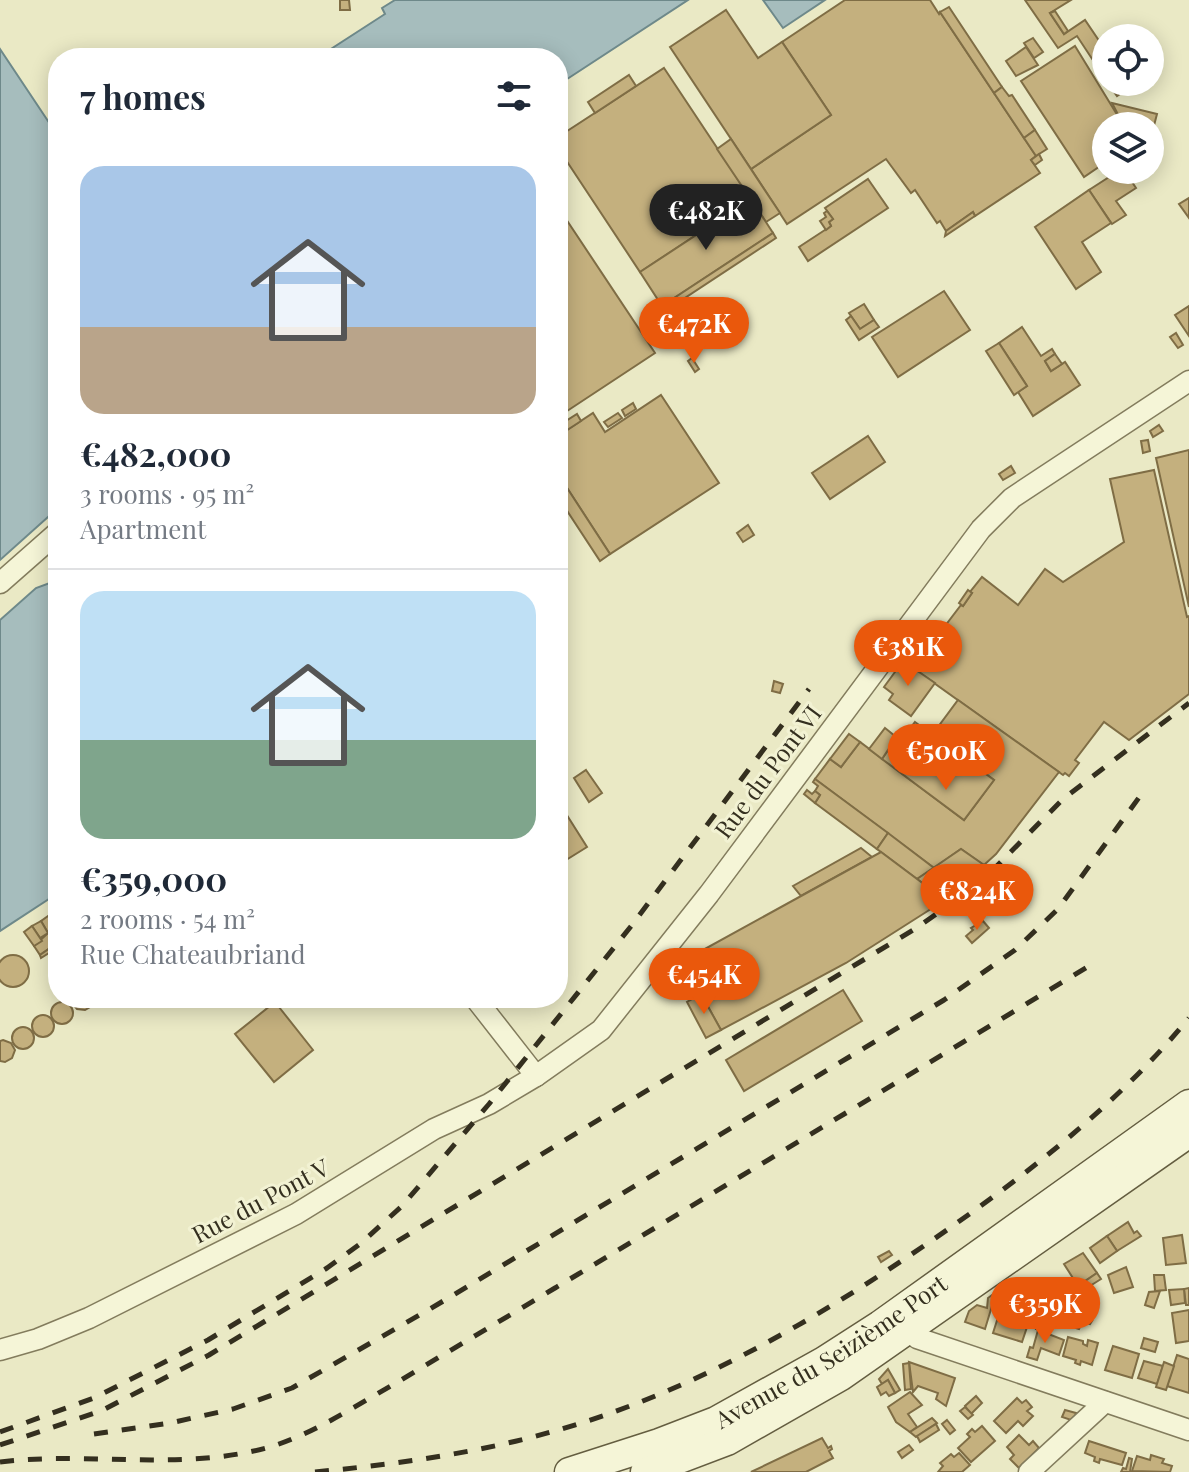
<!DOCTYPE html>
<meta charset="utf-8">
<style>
:root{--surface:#fff;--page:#f6f6f7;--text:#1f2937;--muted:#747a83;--line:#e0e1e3;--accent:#ea580c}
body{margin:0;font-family:"Playfair Display",serif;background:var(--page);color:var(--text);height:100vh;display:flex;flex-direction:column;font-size:30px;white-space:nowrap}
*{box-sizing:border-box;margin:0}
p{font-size:26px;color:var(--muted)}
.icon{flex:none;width:44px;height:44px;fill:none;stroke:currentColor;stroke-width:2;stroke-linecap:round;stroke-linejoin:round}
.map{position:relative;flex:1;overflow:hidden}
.drawer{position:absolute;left:48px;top:48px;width:520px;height:960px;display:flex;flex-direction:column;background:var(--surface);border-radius:32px;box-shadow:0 4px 20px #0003}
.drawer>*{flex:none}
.buttons{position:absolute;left:1092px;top:24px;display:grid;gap:16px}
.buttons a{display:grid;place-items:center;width:72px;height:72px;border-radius:50%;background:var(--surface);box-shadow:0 4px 20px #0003;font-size:40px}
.price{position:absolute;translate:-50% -68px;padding:0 18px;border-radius:28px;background:var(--accent);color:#fff;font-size:26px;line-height:52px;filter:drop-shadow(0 2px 4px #0008)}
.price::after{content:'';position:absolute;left:50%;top:48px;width:24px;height:18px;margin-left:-12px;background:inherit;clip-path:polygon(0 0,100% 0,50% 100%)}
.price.current{background:#222;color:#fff}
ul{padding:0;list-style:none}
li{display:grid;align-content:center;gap:16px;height:424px;padding:0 32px}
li+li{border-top:2px solid var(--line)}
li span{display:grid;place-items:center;height:248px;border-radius:24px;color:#555}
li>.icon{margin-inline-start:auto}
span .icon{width:144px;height:144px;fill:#fffc;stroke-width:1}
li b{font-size:34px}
h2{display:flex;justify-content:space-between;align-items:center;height:96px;padding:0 32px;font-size:34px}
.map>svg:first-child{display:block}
.water{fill:#a6bdbd;stroke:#6e898a;stroke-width:2}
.building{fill:#c4b07e;stroke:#7f6d45;stroke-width:2}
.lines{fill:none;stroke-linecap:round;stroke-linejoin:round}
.minor-casing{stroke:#837c5d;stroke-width:23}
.secondary-casing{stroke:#645d40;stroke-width:31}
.minor{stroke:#f5f5d7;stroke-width:20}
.secondary{stroke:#f5f5d7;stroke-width:28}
.rail{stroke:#342f1f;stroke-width:5;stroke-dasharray:14 14;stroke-linecap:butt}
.labels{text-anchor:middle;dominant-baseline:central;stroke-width:6;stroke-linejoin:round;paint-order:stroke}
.street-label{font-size:24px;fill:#342f1f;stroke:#f2f2d3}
</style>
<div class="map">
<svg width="1189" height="1472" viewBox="0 0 1189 1472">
<rect width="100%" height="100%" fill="#eae9c5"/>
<g class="water">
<path d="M395 0H688L558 85V58H317L385 14 382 8Z"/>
<path d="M763 0H825L783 28Z"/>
<path d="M0 49 58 136V508L0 560Z"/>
<path d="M58 580V893L0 931V620L36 588Z"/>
</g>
<g class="building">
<path d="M340 0H349L350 10H340Z"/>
<path d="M845 0H930L939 14 940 12 1036 156 1031 160 1040 173 975 216 973 212 946 231 940 221 937 223 915 190 911 193 886 159 787 224 751 169 831 115 782 42Z"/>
<path d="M1025 0H1071L1050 13 1064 34 1085 20 1106 51V80L1077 36 1058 48Z"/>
<path d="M949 7 1002 87 994 93 940 12Z"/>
<path d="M726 10 758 58 782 42 831 115 751 169 670 47Z"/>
<path d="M1055 11 1068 31 1064 34 1050 13Z"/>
<path d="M1033 38 1043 52 1034 58 1024 43Z"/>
<path d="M1075 46 1124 126H1106V162L1084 177 1021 81Z"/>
<path d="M1026 47 1038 65 1016 76 1006 61Z"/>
<path d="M664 68 751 199 640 272 558 148V137Z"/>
<path d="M629 75 636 86 595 113 588 102Z"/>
<path d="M1107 82H1127L1130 87 1117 96Z"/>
<path d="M1002 87 1009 96 1012 95 1035 130 1024 138 994 93Z"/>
<path d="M1112 103 1157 114 1150 141V126H1124Z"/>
<path d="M1035 130 1047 149 1036 156 1024 138Z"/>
<path d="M731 139 780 213 766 222 717 149Z"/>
<path d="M1039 154 1042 160 1035 165 1031 160Z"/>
<path d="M1120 170H1124L1136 188 1116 201 1126 215 1112 224 1089 190Z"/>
<path d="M868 179 888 208 808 261 799 247 831 226 829 222 833 219 825 208Z"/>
<path d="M1089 190 1111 223 1082 242 1101 272 1076 289 1035 227Z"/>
<path d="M1189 198V218L1179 204Z"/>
<path d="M751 199 773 233 662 306 640 272Z"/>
<path d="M558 207 655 353 558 417Z"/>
<path d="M827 211 833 219 829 222 831 226 826 230 820 221 826 217 824 213Z"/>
<path d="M973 212 975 216 945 236 946 231Z"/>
<path d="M773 233 776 238 665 311 662 306Z"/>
<path d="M944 291 970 330 898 377 872 337Z"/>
<path d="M864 304 874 320 860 329 849 313Z"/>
<path d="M1189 306V336L1175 315Z"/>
<path d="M851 316 860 329 874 320 879 327 859 340 846 320Z"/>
<path d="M1022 327 1041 356 1052 349 1055 354 1045 361 1051 371 1065 362 1080 385 1033 416 1018 392 1027 386 999 343Z"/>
<path d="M1176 333 1183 345 1178 348 1170 337Z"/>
<path d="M999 343 1027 386 1014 395 986 351Z"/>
<path d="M1055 354 1062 364 1051 371 1045 361Z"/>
<path d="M692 358 699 369 695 372 688 361Z"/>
<path d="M661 395 719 483 610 554 558 474V436L593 413 605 432Z"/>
<path d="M633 403 636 409 625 416 622 410Z"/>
<path d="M618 413 622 418 608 427 604 422Z"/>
<path d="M577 414 581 421 558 436V426Z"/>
<path d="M1159 425 1163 431 1153 437 1150 431Z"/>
<path d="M868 436 885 462 830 499 812 473Z"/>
<path d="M1148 440 1150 451 1143 453 1141 441Z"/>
<path d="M1189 450V607L1156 458Z"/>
<path d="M1011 466 1015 473 1003 480 999 474Z"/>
<path d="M1154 470 1187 617 1189 616V694L1129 740 1104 722 1075 760 1079 763 1069 776 1065 773 1063 775 913 668 961 605 963 606 972 593 970 592 982 577 1018 605 1045 569 1063 582 1124 542 1110 479Z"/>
<path d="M558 474 610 554 600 561 558 497Z"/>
<path d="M748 525 754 535 743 542 737 533Z"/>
<path d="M968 590 972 593 963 606 959 603Z"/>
<path d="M903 661 935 683 911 716 889 700 893 694 884 687Z"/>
<path d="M774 681 783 684 780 693 772 691Z"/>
<path d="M958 700 1059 772 996 854 984 865 961 849 934 868 815 779 830 759 841 767 860 742 964 820 994 780 932 735Z"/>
<path d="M915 722 994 780 964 820 882 759 888 750 892 753Z"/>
<path d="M885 728 901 741 892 753 888 750 882 759 869 749Z"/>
<path d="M849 734 860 742 841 767 830 759Z"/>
<path d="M586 770 602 793 589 802 574 778Z"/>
<path d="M815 779 888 833 877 849 815 803 820 795 815 791 818 786 813 782Z"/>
<path d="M807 790 812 794 815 791 820 795 815 803 804 794Z"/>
<path d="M558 801 587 847 558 865Z"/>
<path d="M888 833 934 868 917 879 877 849Z"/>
<path d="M861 848 872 857 801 896 793 886Z"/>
<path d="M961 849 984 865 945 900 917 879Z"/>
<path d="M881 852 945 900 846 963 721 1030 701 994 690 1000 683 984 692 978 683 961Z"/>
<path d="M58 909V947L56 944 40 955 34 946 48 933 41 921Z"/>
<path d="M41 921 48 933 40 938 32 926Z"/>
<path d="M983 921 989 928 972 943 966 936 973 930 971 928Z"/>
<path d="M32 926 42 941 34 946 24 932Z"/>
<path d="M56 944 58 967 54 968 49 953 41 958 40 955Z"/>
<circle cx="13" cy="971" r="16"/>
<path d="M843 990 862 1021 744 1091 726 1060Z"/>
<path d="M701 994 721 1030 706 1038 687 1002Z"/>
<path d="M93 998 92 1006 85 1010 77 1009 72 1003V998Z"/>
<path d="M275 1002 313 1050 274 1082 235 1034Z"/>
<circle cx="62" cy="1013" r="11"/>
<circle cx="43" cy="1026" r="11"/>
<circle cx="23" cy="1038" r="11"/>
<path d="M3 1040 11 1043 15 1050 12 1058 5 1062 0 1061V1041Z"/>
<path d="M1128 1222 1134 1233 1137 1231 1141 1236 1117 1251 1107 1236Z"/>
<path d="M1182 1235 1186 1263 1166 1265 1163 1238Z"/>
<path d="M1107 1236 1117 1251 1100 1263 1090 1248Z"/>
<path d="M889 1251 892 1255 881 1262 878 1257Z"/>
<path d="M1083 1253 1097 1273 1078 1286 1064 1264Z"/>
<path d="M1126 1267 1133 1287 1114 1293 1108 1275Z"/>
<path d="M1097 1273 1101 1279 1082 1291 1084 1295 1079 1299 1076 1309 1071 1310 1067 1293 1074 1292 1072 1290Z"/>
<path d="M1154 1275H1164L1166 1290 1155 1291Z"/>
<path d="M1189 1288V1305H1186L1184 1289Z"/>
<path d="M1184 1289 1185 1303 1171 1305 1169 1290Z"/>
<path d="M1067 1291 1071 1310 1060 1312 1042 1309 1047 1295Z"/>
<path d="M1160 1291 1154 1308 1145 1305 1149 1292Z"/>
<path d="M992 1295 995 1296 985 1329 965 1322 969 1311 977 1305 987 1308 988 1298Z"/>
<path d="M1076 1309 1090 1313 1088 1320 1092 1321 1090 1324 1082 1322 1079 1329 1070 1326Z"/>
<path d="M1189 1310V1341L1176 1343 1172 1313Z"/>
<path d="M1000 1311 1029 1321 1022 1342 993 1333Z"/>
<path d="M1039 1319 1051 1324 1048 1335 1046 1332 1036 1329Z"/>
<path d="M1038 1330 1064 1340 1059 1355 1041 1348 1037 1360 1027 1357 1030 1347 1033 1348Z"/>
<path d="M1068 1337 1083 1341V1344L1087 1346 1088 1340 1098 1343 1092 1365 1081 1361 1080 1365 1075 1363 1076 1360 1063 1356Z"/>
<path d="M1144 1338 1158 1342 1155 1352 1141 1348Z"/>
<path d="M1113 1346 1139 1354 1132 1378 1105 1370Z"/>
<path d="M1177 1355 1189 1359V1393L1167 1386Z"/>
<path d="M1144 1361 1163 1366 1157 1384 1138 1378Z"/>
<path d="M909 1362 955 1378 946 1406 936 1399 938 1393 918 1386 913 1392Z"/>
<path d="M1164 1362 1174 1366 1166 1390 1156 1387Z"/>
<path d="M909 1363 911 1389 905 1390 903 1364Z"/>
<path d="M888 1369 900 1390 895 1393 888 1380 882 1384 879 1379Z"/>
<path d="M888 1380 895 1393 889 1396 886 1392 881 1395 877 1387Z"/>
<path d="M910 1392 922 1405 908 1414 917 1427 910 1432 896 1422 888 1407Z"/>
<path d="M976 1396 982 1403 971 1414 965 1406Z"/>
<path d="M1017 1398 1022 1403 1026 1400 1032 1407 1027 1411 1033 1416 1023 1426 1018 1421 1006 1433 994 1421Z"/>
<path d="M965 1407 973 1415 968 1419 960 1411Z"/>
<path d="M1065 1410 1076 1413 1074 1421 1062 1417Z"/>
<path d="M932 1418 937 1423 916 1437 910 1432Z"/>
<path d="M947 1420 955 1430 950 1434 942 1424Z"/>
<path d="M936 1424 939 1430 920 1442 917 1436Z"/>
<path d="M982 1426 995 1441 971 1462 958 1448 970 1437 967 1434 972 1429 975 1432Z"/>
<path d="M1019 1435 1029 1445 1033 1441 1039 1448 1019 1468 1010 1459 1014 1455 1007 1447Z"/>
<path d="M822 1438 828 1448 831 1446 832 1449 829 1451 833 1458 806 1472H751Z"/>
<path d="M1089 1441 1126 1453 1122 1465 1100 1459 1099 1463 1094 1461 1095 1457 1085 1453Z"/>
<path d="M909 1445 913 1450 902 1458 898 1452Z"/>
<path d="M959 1453 970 1465 962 1472H938L943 1466 940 1463 951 1454 954 1457Z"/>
<path d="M1151 1455 1164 1459 1162 1463 1172 1466 1170 1472 1132 1471 1137 1456 1150 1460Z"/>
<path d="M1129 1458 1132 1459 1130 1472H1121L1123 1468 1126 1469Z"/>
</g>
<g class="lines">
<defs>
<g id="minor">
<path d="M0 583 58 532"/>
<path d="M475 998 536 1076"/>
<path d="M908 1330 917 1338 1189 1430"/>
<path d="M0 1350 38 1339 89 1318 296 1214 434 1129 489 1104 536 1076 601 1030 709 894 981 529 1012 498 1189 381"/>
<path d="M1029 1472 1105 1402"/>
</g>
<g id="secondary">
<path id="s1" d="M569 1472 659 1443 716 1421 824 1361 880 1325 1189 1104"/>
<path d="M645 1472 727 1441 841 1376 1189 1133"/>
</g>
</defs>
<use href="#minor" class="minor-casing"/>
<use href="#secondary" class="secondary-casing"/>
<use href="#minor" class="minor"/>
<use href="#secondary" class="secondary"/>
<g class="rail">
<path d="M0 1432 94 1398 208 1340 327 1268 360 1244 402 1206 489 1104 632 925 809 689"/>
<path d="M94 1434 170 1423 233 1409 292 1388 430 1309 944 1000 1015 950 1058 909 1143 792"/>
<path d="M0 1445 101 1411 209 1355 918 927 981 882 1063 799 1189 703"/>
<path d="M0 1462C92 1451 179 1472 270 1447 315 1433 355 1406 396 1383 449 1351 502 1320 555 1288 735 1180 914 1072 1094 963"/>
<path d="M315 1472C397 1464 479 1453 558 1430 701 1389 833 1310 954 1225 1039 1165 1122 1099 1189 1018"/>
</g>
</g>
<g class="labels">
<g class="street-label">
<text transform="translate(767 771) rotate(-53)">Rue du Pont VI</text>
<text transform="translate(260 1200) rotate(-28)">Rue du Pont V</text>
<text stroke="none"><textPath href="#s1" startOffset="290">Avenue du Seizième Port</textPath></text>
</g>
</g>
</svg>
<div class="buttons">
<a><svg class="icon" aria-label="locate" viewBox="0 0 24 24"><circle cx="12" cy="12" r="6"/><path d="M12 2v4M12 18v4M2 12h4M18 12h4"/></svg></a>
<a><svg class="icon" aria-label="layers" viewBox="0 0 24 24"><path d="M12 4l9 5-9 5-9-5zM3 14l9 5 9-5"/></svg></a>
</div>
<b class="price current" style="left:706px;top:252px">€482K</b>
<b class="price" style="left:694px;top:365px">€472K</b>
<b class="price" style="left:908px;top:688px">€381K</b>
<b class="price" style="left:946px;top:792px">€500K</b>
<b class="price" style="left:977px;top:932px">€824K</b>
<b class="price" style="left:704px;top:1016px">€454K</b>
<b class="price" style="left:1045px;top:1345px">€359K</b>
<section class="drawer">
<h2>7 homes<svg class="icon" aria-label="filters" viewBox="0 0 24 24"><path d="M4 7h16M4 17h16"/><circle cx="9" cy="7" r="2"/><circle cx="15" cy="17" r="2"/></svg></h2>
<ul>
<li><span style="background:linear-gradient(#a9c7e8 65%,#b9a48a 0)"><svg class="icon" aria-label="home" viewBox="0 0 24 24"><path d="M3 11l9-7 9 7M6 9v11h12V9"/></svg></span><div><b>€482,000</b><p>3 rooms · 95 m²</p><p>Apartment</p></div></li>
<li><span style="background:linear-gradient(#bfe0f5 60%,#7fa58c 0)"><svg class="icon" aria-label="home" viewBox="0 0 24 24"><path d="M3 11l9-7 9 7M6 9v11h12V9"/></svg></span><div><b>€359,000</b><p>2 rooms · 54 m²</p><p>Rue Chateaubriand</p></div></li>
</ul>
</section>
</div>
